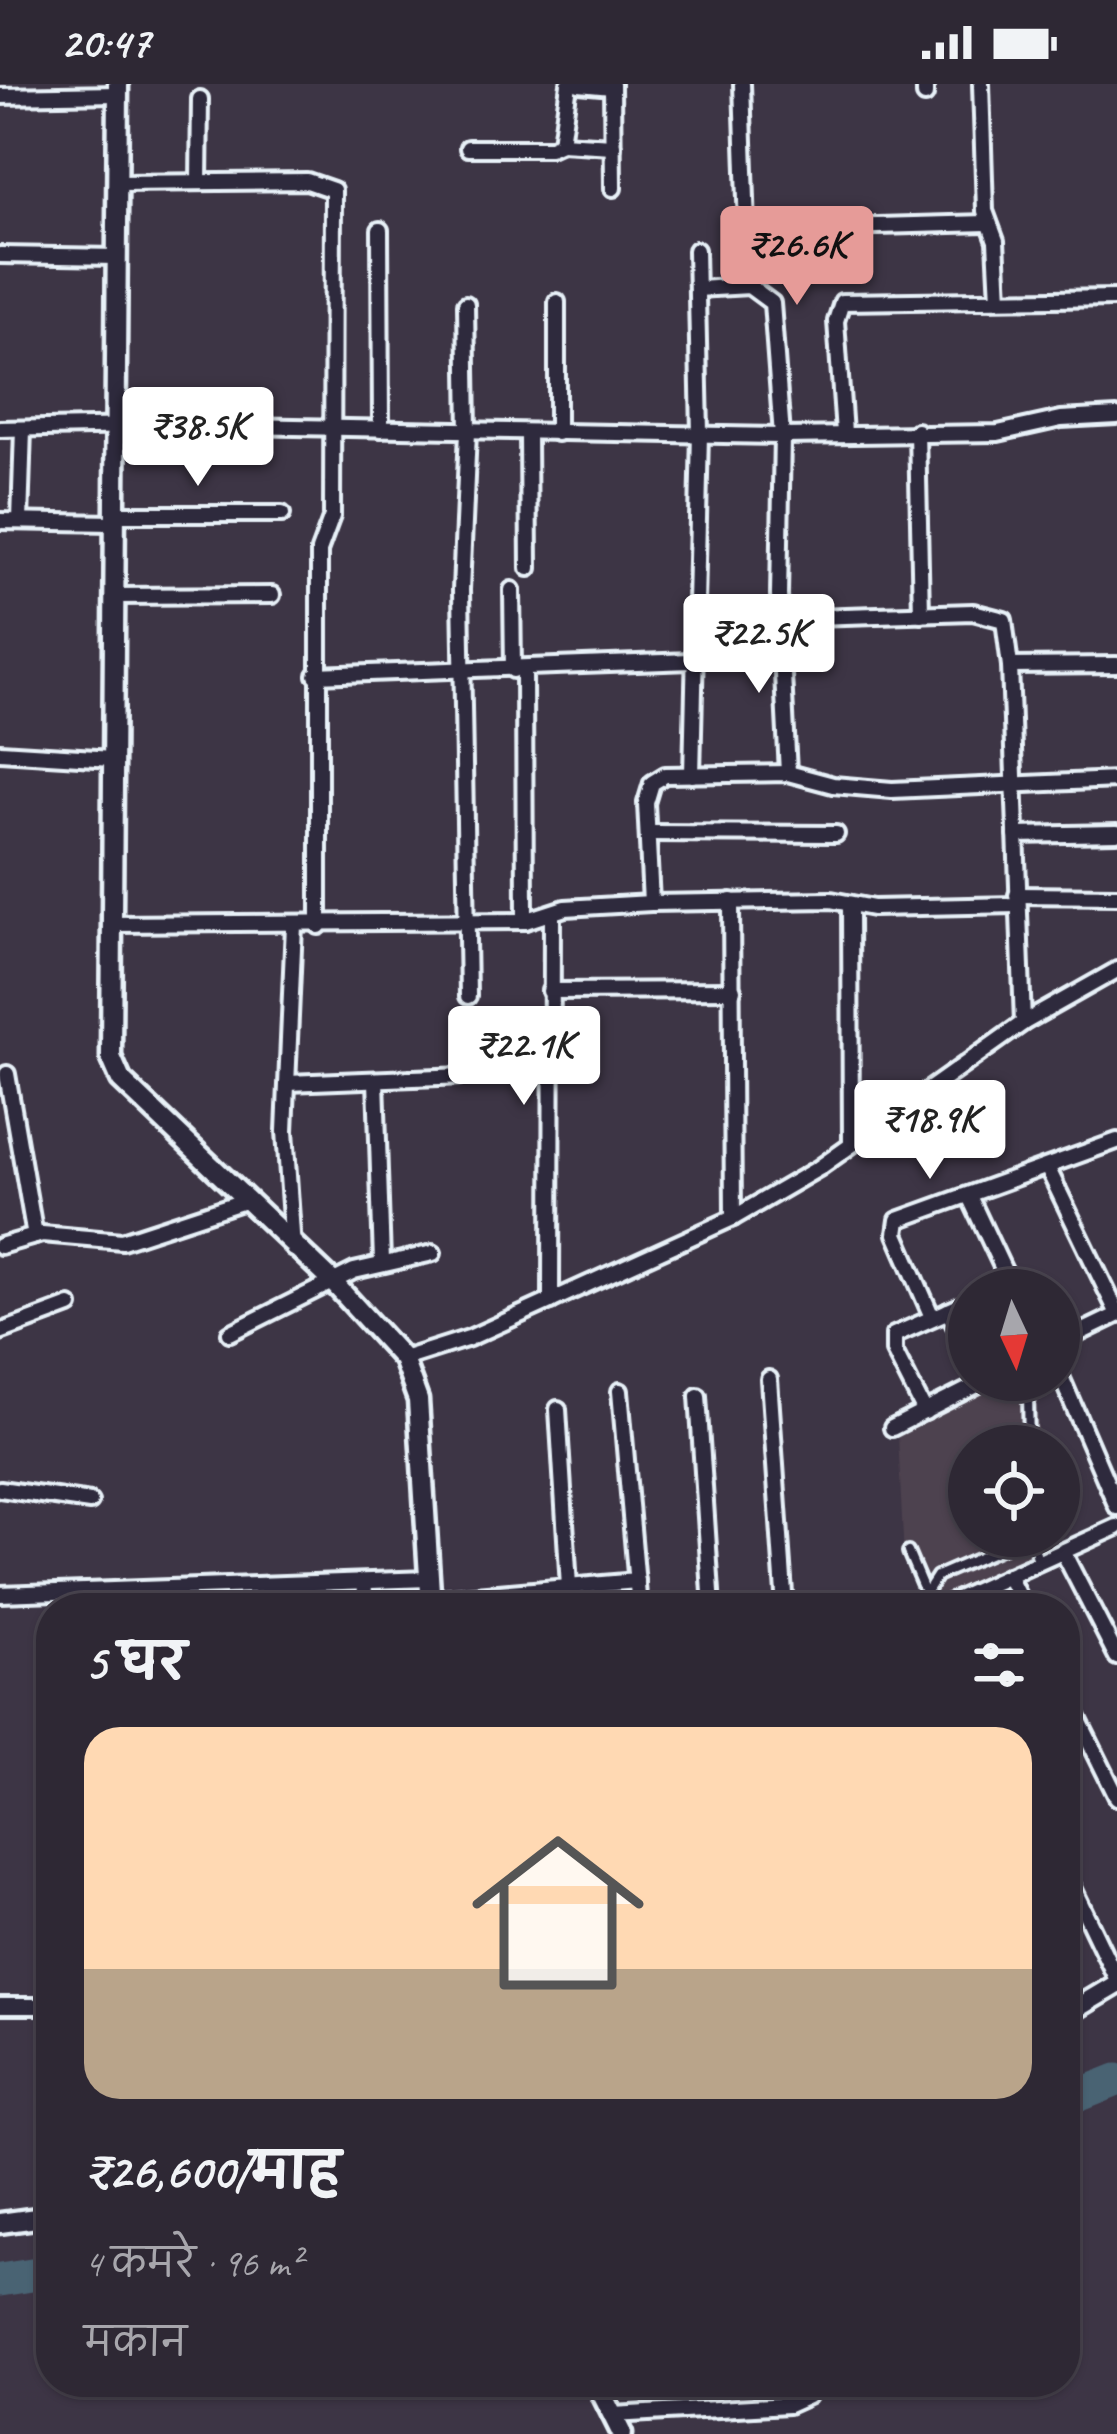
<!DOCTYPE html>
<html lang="hi">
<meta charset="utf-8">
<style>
:root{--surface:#2e2834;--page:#3a3440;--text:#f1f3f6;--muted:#a7a6ac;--line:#49444f;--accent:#e69b98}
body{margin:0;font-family:Caveat,"Playpen Sans Deva",sans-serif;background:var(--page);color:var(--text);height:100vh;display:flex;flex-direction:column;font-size:45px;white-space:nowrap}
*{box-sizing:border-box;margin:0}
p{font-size:39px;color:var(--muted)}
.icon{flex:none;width:66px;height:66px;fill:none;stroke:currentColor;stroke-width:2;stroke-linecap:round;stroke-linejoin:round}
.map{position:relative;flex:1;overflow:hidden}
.side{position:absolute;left:36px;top:1509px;width:1044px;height:804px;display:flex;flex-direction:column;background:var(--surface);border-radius:48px;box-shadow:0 3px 9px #0004,0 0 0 3px var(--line)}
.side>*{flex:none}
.needle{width:78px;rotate:176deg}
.buttons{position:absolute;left:948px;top:1185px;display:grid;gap:24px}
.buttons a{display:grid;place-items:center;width:132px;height:132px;border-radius:50%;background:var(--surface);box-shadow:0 3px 9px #0004,0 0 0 3px var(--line);font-size:60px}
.price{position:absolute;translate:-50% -102px;padding:0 27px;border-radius:12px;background:#fff;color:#222;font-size:39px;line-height:78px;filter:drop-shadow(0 3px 6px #0008)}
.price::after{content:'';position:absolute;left:50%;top:72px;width:36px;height:27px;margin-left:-18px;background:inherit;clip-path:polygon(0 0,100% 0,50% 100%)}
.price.active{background:var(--accent);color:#111}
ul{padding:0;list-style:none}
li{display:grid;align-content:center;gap:24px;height:636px;padding:0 48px}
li+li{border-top:3px solid var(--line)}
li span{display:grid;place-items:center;height:372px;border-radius:36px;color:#555}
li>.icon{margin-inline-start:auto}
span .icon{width:216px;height:216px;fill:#fffc;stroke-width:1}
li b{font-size:51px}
h2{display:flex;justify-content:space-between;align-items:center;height:144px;padding:0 48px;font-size:51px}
.status{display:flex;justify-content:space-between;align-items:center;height:84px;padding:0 60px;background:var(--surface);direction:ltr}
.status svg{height:33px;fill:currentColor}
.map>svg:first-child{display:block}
.built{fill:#4e424f}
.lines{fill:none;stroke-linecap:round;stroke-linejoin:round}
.river{stroke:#4a6373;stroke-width:33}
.service-casing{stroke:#e8f1f8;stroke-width:16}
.minor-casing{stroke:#e8f1f8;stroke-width:22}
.tertiary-casing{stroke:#e8f1f8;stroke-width:27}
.service{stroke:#2f2a3d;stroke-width:8}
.minor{stroke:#2f2a3d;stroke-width:14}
.tertiary{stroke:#2f2a3d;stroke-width:18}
</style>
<div class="status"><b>20:47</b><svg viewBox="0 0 49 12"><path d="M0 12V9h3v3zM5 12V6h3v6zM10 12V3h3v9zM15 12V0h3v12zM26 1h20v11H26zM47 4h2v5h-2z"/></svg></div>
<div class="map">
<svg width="1117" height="2350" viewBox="0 0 1117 2350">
<rect width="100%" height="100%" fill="#3d3545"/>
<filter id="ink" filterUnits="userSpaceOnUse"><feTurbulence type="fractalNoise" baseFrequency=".00833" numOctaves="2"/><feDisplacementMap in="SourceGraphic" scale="24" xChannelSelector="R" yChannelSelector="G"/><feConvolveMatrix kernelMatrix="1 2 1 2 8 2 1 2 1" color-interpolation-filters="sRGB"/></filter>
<g filter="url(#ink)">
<path class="built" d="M1005 1296H1036L1039 1362H969V1452H1049L1051 1468 922 1524 904 1476 898 1351Z"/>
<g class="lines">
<g class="river">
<path d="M1065 2017 1117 1996"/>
<path d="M0 2196 51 2188"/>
</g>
<defs>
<g id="service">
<path d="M1028 1309 1029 1362"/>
<path d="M1032 1452 1038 1479"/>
<path d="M908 1468 925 1508"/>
<path d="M932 1524 926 1509 937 1492 1030 1452"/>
</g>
<g id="minor">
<path d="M579 0 612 3"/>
<path d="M612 0 613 104"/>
<path d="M742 0 749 202"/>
<path d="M925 0V11"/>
<path d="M981 0 985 127 996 157 999 215"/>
<path d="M0 12 118 10"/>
<path d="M561 59 613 62"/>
<path d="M468 64H550L561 59 569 0"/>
<path d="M199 98 200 15"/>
<path d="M117 99 307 97 333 106 332 432 319 467V842"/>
<path d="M841 143 987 139"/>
<path d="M380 146 381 345"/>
<path d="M0 171 117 173"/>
<path d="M697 205 749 202 772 219 782 352 779 511 788 689"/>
<path d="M557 218V349"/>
<path d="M466 220 468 348 461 506 468 912"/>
<path d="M0 345 183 341 782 352 998 349 1061 335 1117 332"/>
<path d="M917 347 921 530"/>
<path d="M528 349 529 484"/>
<path d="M844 349 836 237 842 218 1117 214"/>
<path d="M114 430H282"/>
<path d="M0 437 114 439"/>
<path d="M20 437 23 345"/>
<path d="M512 506 513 586"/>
<path d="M114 512 272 511"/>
<path d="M781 534 973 528 1004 536 1010 582 1023 939"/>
<path d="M1010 582 1117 581"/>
<path d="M524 586 525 837 565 824 651 819 831 816 873 824 1017 821"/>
<path d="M316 591 691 577"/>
<path d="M0 668 112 675"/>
<path d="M692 691 700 349 696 166"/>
<path d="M648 749 836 750"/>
<path d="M1016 751 1117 749"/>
<path d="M1017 811 1117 812"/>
<path d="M731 817 733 1134"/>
<path d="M651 819 646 719 652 699 665 691 788 689 833 701 892 706 1117 696"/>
<path d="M850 820 851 1059"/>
<path d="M111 840 525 837"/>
<path d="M550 907 733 906"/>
<path d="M7 990 35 1152"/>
<path d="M376 996 382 1178"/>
<path d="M288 999 464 992"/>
<path d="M1048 1085 1117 1228"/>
<path d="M969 1112 1013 1206"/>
<path d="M0 1162 42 1150 122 1157 244 1117"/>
<path d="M293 1165 285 1047 294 841"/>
<path d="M551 1217 552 830"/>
<path d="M948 1227 969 1268"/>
<path d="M932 1233 896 1150 898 1136 1117 1057"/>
<path d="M0 1248 70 1222"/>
<path d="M230 1249 354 1187 433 1169"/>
<path d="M1059 1259 1117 1231"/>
<path d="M403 1275 469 1254 733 1134 819 1084 1023 939 1117 886"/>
<path d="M1059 1288 1117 1423"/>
<path d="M769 1295 785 1524"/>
<path d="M620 1307 639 1524"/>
<path d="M698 1312 712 1524"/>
<path d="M558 1325 569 1503"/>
<path d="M925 1328 894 1267V1251L969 1218"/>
<path d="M892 1344 987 1296"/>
<path d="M0 1405 90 1418"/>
<path d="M1063 1468 1117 1573"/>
<path d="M1008 1492 1024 1524"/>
<path d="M0 1510 429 1495"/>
<path d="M430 1515 637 1497"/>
<path d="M364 1524 365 1498"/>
<path d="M938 1524 1117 1443"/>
<path d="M1065 1608 1117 1713"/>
<path d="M1065 1787 1117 1896"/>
<path d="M0 1922H51"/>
<path d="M613 2331 788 2321 808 2312 813 2298"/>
</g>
<g id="tertiary">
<path d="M118 0 111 973 121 996 331 1196 403 1275 418 1316 431 1524"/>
<path d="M1065 1931 1117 1900"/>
<path d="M0 2139 51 2132"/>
<path d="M596 2298 622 2350"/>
</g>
</defs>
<use href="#service" class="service-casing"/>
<use href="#minor" class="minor-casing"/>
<use href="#tertiary" class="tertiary-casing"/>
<use href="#service" class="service"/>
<use href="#minor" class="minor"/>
<use href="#tertiary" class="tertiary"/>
</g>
</g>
</svg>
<div class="buttons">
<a><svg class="needle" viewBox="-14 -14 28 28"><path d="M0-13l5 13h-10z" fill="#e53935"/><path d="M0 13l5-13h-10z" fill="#a7a6ac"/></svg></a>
<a><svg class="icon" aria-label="locate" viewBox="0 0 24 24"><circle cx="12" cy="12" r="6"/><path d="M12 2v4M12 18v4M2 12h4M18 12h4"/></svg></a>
</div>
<b class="price active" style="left:797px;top:224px">₹26.6K</b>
<b class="price" style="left:198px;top:405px">₹38.5K</b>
<b class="price" style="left:759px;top:612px">₹22.5K</b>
<b class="price" style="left:524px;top:1024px">₹22.1K</b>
<b class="price" style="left:930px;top:1098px">₹18.9K</b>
<section class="side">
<h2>5 घर<svg class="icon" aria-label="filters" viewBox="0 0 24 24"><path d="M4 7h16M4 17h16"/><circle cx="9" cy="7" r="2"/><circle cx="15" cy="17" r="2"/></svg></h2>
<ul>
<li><span style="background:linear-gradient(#ffd9b3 65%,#b9a48a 0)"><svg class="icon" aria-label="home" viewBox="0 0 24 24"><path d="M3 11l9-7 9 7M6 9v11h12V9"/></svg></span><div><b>₹26,600/माह</b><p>4 कमरे · 96 m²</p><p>मकान</p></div></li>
</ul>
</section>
</div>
